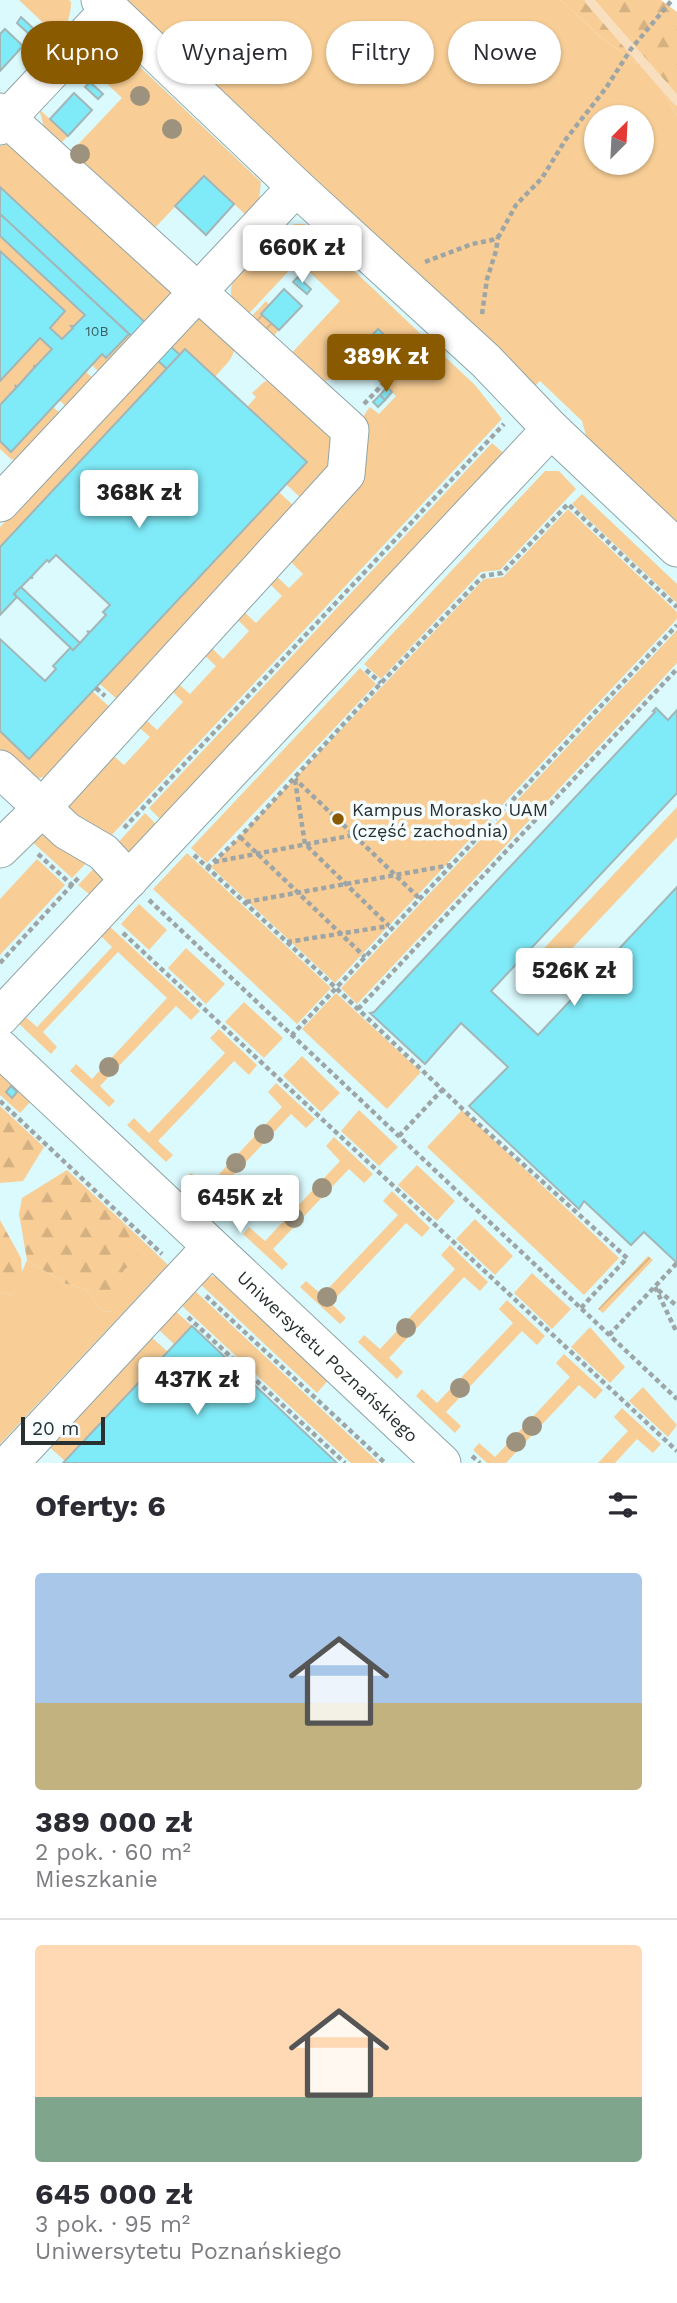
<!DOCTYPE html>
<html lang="pl">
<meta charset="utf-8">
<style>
:root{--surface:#fff;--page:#f7f7f7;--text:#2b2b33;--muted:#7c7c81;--line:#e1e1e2;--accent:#8a5a00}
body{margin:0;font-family:"Work Sans",sans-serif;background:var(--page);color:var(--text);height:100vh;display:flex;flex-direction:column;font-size:26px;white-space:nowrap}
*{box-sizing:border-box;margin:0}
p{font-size:23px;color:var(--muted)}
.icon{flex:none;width:38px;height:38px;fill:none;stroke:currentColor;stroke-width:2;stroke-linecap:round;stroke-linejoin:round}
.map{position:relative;height:1463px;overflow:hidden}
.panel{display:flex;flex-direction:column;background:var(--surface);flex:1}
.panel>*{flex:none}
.guide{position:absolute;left:21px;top:21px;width:635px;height:63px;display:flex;gap:14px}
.needle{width:46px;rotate:24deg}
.controls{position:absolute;left:584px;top:105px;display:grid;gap:14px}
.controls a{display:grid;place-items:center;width:70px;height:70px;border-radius:50%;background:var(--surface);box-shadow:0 2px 5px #0004;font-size:35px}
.scale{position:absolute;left:21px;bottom:18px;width:84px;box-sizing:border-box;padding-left:7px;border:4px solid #283031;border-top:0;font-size:19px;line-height:24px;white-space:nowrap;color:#283031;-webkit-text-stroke:5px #f5fdfe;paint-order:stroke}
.price{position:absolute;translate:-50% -60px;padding:0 16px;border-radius:7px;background:#fff;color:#222;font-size:23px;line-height:46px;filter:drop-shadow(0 2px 4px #0008)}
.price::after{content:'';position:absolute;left:50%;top:42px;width:21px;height:16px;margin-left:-10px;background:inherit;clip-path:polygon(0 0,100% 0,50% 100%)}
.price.on{background:var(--accent);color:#fff}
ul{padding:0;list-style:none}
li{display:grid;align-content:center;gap:14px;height:371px;padding:0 35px}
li+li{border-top:2px solid var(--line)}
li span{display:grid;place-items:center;height:217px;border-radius:7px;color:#555}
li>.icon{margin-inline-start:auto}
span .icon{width:126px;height:126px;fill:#fffc;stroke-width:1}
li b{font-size:30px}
h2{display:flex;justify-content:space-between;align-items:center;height:84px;padding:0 35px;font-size:30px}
.pill{padding:0 24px;border-radius:32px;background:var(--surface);box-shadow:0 2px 5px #0004;font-size:24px;line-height:63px}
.pill.on{background:var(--accent);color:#fff}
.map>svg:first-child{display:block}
.built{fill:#dbfafd}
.grass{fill:#f8ce96;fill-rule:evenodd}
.forest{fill:url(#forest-firs)}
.garden{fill:url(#garden-furrows)}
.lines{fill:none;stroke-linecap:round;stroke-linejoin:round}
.stream{stroke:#f8dfbf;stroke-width:9}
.building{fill:#80ebf8;stroke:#a2b6b8;stroke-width:2}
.minor-casing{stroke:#90a4a6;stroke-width:39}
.path{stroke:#9da5a6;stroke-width:4.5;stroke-dasharray:5 3.5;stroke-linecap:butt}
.minor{stroke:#fff;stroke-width:37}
.tree{fill:#9c927e}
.poi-dot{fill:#8a5a00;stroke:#f5fdfe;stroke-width:2.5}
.labels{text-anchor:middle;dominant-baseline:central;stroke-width:7;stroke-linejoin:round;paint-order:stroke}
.number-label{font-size:14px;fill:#3e5f63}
.poi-label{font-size:18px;fill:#283031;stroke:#f5fdfe;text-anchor:start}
.street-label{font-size:18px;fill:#283031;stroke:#f5fdfe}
</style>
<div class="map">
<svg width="677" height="1463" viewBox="0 0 677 1463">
<defs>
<pattern id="forest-firs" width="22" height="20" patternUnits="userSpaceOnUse" patternTransform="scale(1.75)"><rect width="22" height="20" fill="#f8ce96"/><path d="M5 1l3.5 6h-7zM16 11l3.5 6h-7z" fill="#d5b182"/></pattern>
<pattern id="garden-furrows" width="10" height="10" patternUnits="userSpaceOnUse" patternTransform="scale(1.75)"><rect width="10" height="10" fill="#f8ce96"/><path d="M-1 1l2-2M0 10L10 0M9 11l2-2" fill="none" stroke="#d5b182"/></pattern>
</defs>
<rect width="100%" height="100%" fill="#f5fdfe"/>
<path class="built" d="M0 0H510L597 117V163H642L677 175V1463H0Z"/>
<g class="grass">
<path d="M19 0H69L71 2C71 16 67 26 58 37Z"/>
<path d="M124 0H561L597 34 653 76 677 115V532L590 450 582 421 540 381 533 388ZM597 117H642V163H597Z"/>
<path d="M105 43H115L261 182 259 201 248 217 204 176 152 231 69 154 122 98 79 57 96 46Z"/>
<path d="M39 109 68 136 59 145 44 127Z"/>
<path d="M10 144 167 280 170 293 166 304 102 375 92 365 102 354 107 358 128 334 0 214V146Z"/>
<path d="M295 224H305L425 338 411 355 407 351 405 354 378 329 329 380 321 382 287 358 340 301 298 261 244 319C236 308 228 297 232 284 236 271 268 238 280 230 284 227 290 226 295 224Z"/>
<path d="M0 236 85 315 74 326 71 325 73 328 62 339 50 328 65 311 0 251Z"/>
<path d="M204 317 235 346C234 359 223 367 215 377L185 350 0 547V527L193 321Z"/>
<path d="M40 338 52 349 35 367 33 366 34 368 17 387 15 385 16 388 0 405V381Z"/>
<path d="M426 339 475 385 502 419 107 840 66 809 108 751 124 765 150 737 134 723 141 715 157 730 183 702 168 687 174 680 190 694 216 666 201 652 208 644 223 659 249 631 234 616 241 609 256 623 282 596 267 581 274 574 289 588 303 574 288 559 366 412 370 407 379 414 396 396 386 386Z"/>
<path d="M86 372 96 381 70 410 59 400Z"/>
<path d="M269 380 331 431 339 455 305 502 286 484 247 407 256 397 252 393 264 382Z"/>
<path d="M53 407 64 416 18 461 11 459 0 449V441L11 451Z"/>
<path d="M492 443 507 456 164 823 149 808Z"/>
<path d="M545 471H559L576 489 500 570 481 572 381 679 364 664Z"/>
<path d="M279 492 298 510 119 701 100 684Z"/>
<path d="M582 494 677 584V603L572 504Z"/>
<path d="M568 509 677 612V619L335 983 211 867 484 579 503 577Z"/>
<path d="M677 630V663L357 1004 341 988Z"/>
<path d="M360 668 376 684 207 863 191 848Z"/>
<path d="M92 691 112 709 55 770 45 777 33 779 0 749V731L29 759Z"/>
<path d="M677 807V837L532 991 517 977Z"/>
<path d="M145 813 160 828 139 850 126 854 114 847Z"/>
<path d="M40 835 46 836 94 855 72 878 28 838Z"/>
<path d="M187 853 331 988 297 1024 153 889Z"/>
<path d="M37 859 65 885 0 955V899Z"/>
<path d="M101 861 109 873 94 898 78 885Z"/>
<path d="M139 904 167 930 149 950 121 924Z"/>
<path d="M106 923 200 1011 191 1020 176 1006 100 1086 115 1101 109 1107 70 1071 76 1064 92 1079 167 998 118 952 43 1032 57 1047 51 1054 15 1020 21 1013 37 1027 112 947 97 932Z"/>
<path d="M186 948 225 984 206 1004 168 968Z"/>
<path d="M336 993 421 1072 387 1109 302 1029Z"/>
<path d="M244 1002 283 1038 264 1058 225 1022Z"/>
<path d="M219 1029 257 1065 249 1075 234 1061 158 1141 173 1155 166 1162 127 1125 134 1118 149 1133 225 1053 210 1038Z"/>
<path d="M302 1056 340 1093 321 1112 283 1076Z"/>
<path d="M0 1066 34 1098 20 1113 0 1095Z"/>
<path d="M276 1083 315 1119 306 1128 291 1114 215 1195 230 1210 224 1216 185 1179 191 1173 207 1187 282 1107 268 1092Z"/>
<path d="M359 1110 398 1147 379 1166 341 1131Z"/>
<path d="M462 1110 619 1258 584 1295 427 1147Z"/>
<path d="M334 1137 373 1174 364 1183 349 1169 273 1249 288 1264 282 1270 243 1234 249 1227 265 1241 340 1161 326 1146Z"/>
<path d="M417 1165 455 1201 437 1221 398 1185Z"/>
<path d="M392 1191 430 1228 422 1237 406 1223 331 1303 346 1318 340 1324 300 1287 306 1281 322 1295 398 1215 383 1201Z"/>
<path d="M475 1219 513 1256 495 1275 456 1239Z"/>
<path d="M123 1222 168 1265 0 1444V1292L12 1295 27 1260 66 1284 86 1289 102 1311 111 1312 124 1270 139 1258Z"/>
<path d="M450 1245 488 1282 480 1291 464 1277 389 1358 403 1372 397 1379 358 1342 364 1335 380 1349 455 1269 441 1255Z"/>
<path d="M532 1273 571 1309 552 1329 514 1293Z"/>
<path d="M212 1276 220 1277 331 1377 317 1393 198 1282Z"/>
<path d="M193 1289 379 1463H351L179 1303Z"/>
<path d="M507 1300 545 1336 537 1345 522 1331 446 1412 461 1426 455 1433 416 1396 422 1389 437 1403 513 1323 499 1309Z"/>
<path d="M173 1309 192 1326 175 1345 156 1327Z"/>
<path d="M590 1327 625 1367 610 1383 571 1347Z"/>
<path d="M149 1335 168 1352 65 1461 46 1444Z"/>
<path d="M564 1354 603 1390 595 1399 579 1385 506 1463H487L473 1450 479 1443 495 1457 570 1377 556 1363Z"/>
<path d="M643 1387 677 1425 668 1437 629 1401Z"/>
<path d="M622 1408 661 1444 653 1453 637 1439 615 1463H598L628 1431 614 1417Z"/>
</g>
<g class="forest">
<path d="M561 0H661L677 12V115L653 76 597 34Z"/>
<path d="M0 1106 44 1147 23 1181 0 1183Z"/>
<path d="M67 1170 123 1222 140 1258 124 1270 112 1312 102 1311 86 1289 66 1284 27 1260 19 1214 22 1198Z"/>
<path d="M0 1220 21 1258 22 1273 12 1295 0 1292Z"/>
</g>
<g class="garden">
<path d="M266 301 269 305 262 314 279 330 268 342 247 321Z"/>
<path d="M648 1256 653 1260 603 1313 598 1309Z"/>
</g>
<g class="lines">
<path class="stream" d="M589 0 677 101"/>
</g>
<g class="building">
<path d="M21 17 34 29 29 34 17 23Z"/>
<path d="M5 29 23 46 0 71V34Z"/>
<path d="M90 82 103 94 98 99 85 87Z"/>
<path d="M74 93 92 110 68 136 50 119Z"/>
<path d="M204 176 234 204 206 235 175 206Z"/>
<path d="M0 187 180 355 167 369 0 214Z"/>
<path d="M0 214 129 334 106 358 102 354 11 452 0 441V405L16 388 15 385 17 387 34 368V365L35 367 52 349 40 338 0 381V251L65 311 50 328 62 339 73 328 71 326H74L85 315 0 236Z"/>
<path d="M298 277 311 289 307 294 293 282Z"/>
<path d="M284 289 302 306 279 330 261 314Z"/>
<path d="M378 329 405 354 380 381 353 356Z"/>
<path d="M185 349 307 462 29 759 0 731V639L45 681 56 669 53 666 71 647 73 650 80 643 89 633 87 631 90 632 106 615 103 612 110 605 56 555 49 562 47 560 31 577 33 578H30L14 594 17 597 0 615V547Z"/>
<path d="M387 387 392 392 385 400 380 395Z"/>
<path d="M380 395 385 400 378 407 373 402Z"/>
<path d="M21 587 80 643 73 650 14 594Z"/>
<path d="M656 708 668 720 677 710V793L491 991 538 1035 677 887V1263L644 1232 631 1245 584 1201 579 1209 469 1106 508 1067 461 1023 425 1064 370 1013 374 1012 655 712 653 711Z"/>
<path d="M11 1086 17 1092 12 1098 6 1092Z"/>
<path d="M192 1326 337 1463H63Z"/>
</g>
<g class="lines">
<defs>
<g id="minor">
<path d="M100 0 296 187 486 361 551 429 677 548"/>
<path d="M0 112 350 430 346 474 42 808 0 849"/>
<path d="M0 126 110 9"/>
<path d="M0 503 296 187"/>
<path d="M0 769 67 831 103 852 129 880"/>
<path d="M0 1017 551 429"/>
<path id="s1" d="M0 1048 442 1463"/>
<path d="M10 1463 211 1247"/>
</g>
</defs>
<use href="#minor" class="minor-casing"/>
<g class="path">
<path d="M425 262 472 244 492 240 499 236 516 205 542 178 566 139 606 88 631 49 672 0"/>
<path d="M482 314 487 279 496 251 498 237"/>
<path d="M364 404 421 344"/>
<path d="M366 670 381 683"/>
<path d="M96 688 105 696"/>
<path d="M295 780 305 844 389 926"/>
<path d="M124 828 504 424"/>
<path d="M354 835 420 899"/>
<path d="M240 837 365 957"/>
<path d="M38 854 73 886"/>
<path d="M194 855 336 988 292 1035"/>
<path d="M214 862 354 835 295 779"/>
<path d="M207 868 240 837 381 683 483 576 502 573 568 504 677 607"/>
<path d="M149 900 677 1399"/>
<path d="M246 902 451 865"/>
<path d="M123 933 677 1451"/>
<path d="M287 942 389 926"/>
<path d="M0 963 80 876"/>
<path d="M358 1009 677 669"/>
<path d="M0 1101 162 1254"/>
<path d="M399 1136 443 1089"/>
<path d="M655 1287 677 1333"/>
<path d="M658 1290 677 1306"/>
<path d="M206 1296 385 1463"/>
<path d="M581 1308 627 1258 472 1118 336 988 677 625"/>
<path d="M188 1317 345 1463"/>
<path d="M609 1335 677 1263"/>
<path d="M472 1456 480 1463"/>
</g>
<use href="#minor" class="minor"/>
</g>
<g class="tree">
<circle cx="140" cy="96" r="10"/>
<circle cx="172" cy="129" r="10"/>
<circle cx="80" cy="154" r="10"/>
<circle cx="109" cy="1067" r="10"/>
<circle cx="264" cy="1134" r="10"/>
<circle cx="236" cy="1163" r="10"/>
<circle cx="322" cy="1188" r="10"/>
<circle cx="294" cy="1218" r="10"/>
<circle cx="327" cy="1297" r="10"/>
<circle cx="406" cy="1328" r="10"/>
<circle cx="460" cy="1388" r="10"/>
<circle cx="532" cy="1426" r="10"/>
<circle cx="516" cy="1442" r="10"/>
</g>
<circle class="poi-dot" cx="338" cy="819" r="7"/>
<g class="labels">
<g class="number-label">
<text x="97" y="331">10B</text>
</g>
<g class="poi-label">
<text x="352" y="809">Kampus Morasko UAM<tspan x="352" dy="21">(część zachodnia)</tspan></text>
</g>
<g class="street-label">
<text stroke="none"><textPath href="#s1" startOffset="450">Uniwersytetu Poznańskiego</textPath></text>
</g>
</g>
</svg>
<div class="controls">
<a><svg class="needle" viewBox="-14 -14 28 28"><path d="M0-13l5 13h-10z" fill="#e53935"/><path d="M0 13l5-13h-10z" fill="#7c7c81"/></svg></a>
</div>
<div class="scale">20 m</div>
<b class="price" style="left:302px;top:285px">660K zł</b>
<b class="price on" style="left:386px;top:394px">389K zł</b>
<b class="price" style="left:139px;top:530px">368K zł</b>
<b class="price" style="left:574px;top:1008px">526K zł</b>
<b class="price" style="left:240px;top:1235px">645K zł</b>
<b class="price" style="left:197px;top:1417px">437K zł</b>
<div class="guide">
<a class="pill on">Kupno</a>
<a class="pill">Wynajem</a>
<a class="pill">Filtry</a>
<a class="pill">Nowe</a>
</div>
</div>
<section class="panel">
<h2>Oferty: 6<svg class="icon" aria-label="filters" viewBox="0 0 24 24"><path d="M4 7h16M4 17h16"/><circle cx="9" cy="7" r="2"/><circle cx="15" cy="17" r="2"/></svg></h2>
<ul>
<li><span style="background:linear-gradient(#a9c7e8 60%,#c2b280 0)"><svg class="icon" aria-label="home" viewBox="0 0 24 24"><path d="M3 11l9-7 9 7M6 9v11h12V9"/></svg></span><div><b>389 000 zł</b><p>2 pok. · 60 m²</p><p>Mieszkanie</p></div></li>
<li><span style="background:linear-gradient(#ffd9b3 70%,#7fa58c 0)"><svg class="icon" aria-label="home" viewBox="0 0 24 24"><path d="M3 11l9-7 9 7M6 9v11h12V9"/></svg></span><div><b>645 000 zł</b><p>3 pok. · 95 m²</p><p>Uniwersytetu Poznańskiego</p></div></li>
</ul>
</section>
